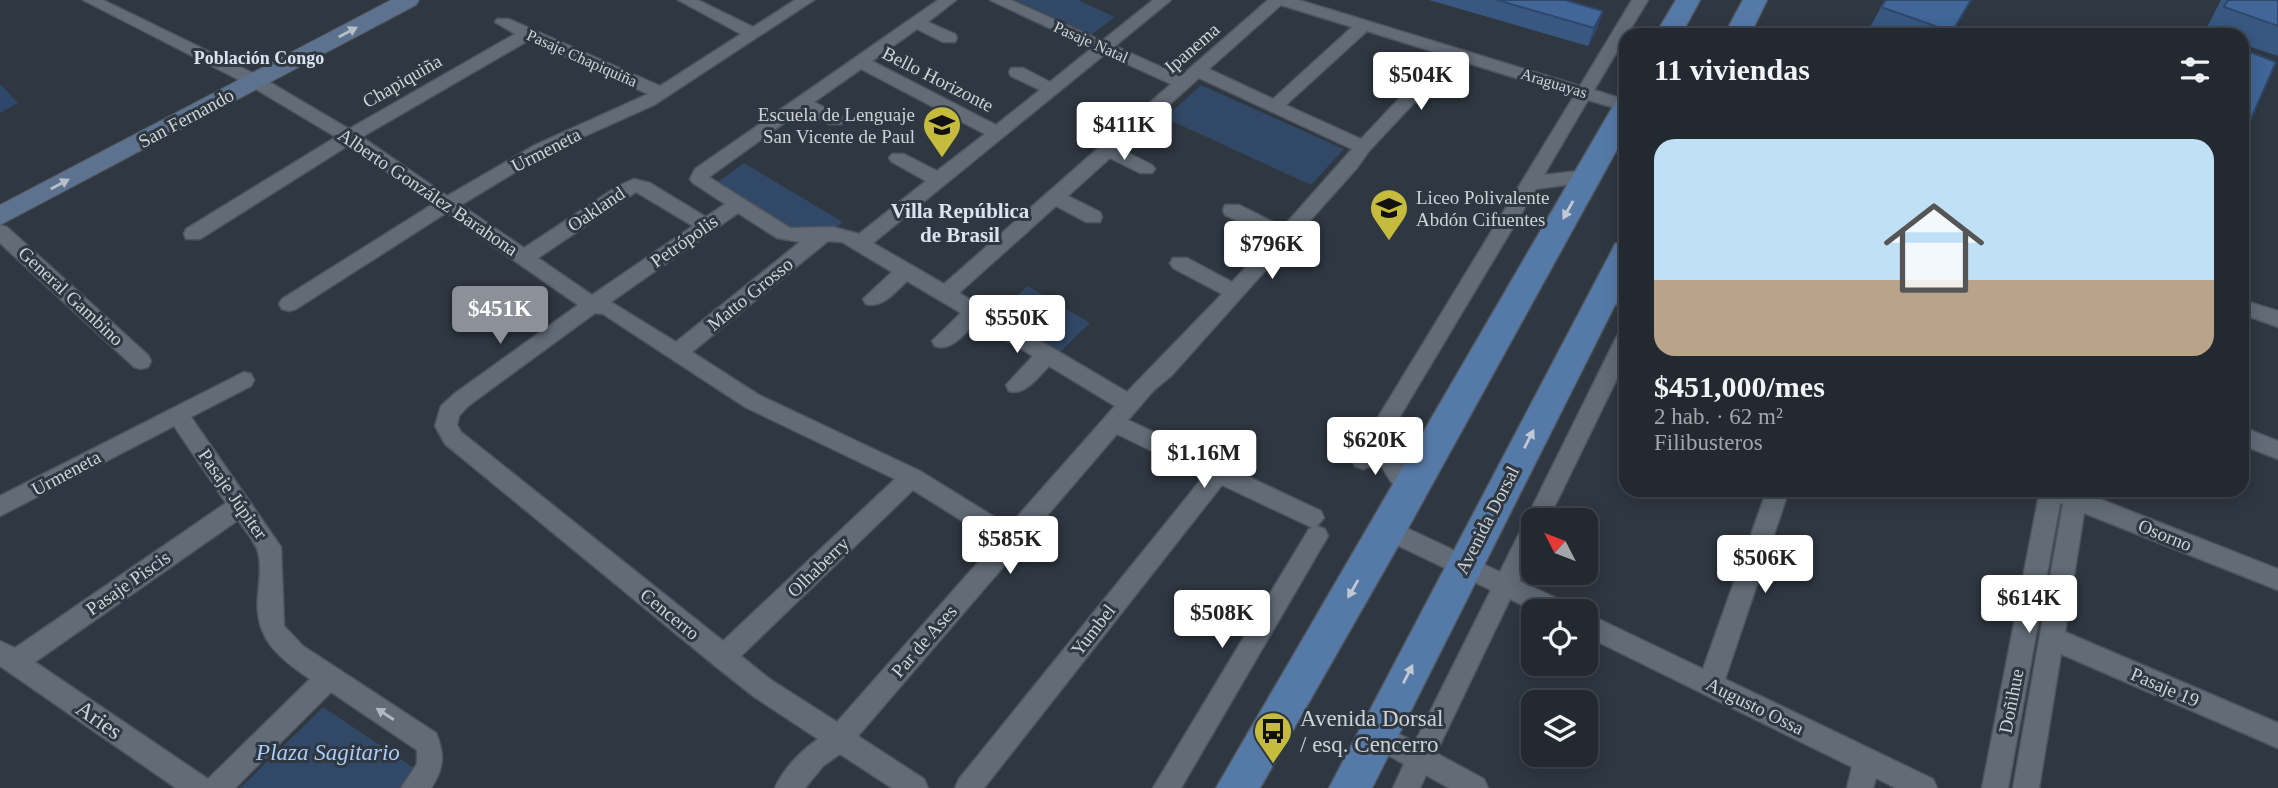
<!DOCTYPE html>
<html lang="es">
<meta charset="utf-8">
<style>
:root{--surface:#232931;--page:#2b3139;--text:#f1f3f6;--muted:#a3a6ab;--line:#40454d;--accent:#8c9099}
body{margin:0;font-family:Georgia,serif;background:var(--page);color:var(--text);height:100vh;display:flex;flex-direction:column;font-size:26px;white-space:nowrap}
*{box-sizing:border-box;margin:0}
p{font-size:23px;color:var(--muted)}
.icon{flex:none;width:38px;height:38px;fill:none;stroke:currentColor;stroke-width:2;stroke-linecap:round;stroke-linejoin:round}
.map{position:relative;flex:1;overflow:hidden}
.drawer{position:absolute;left:1619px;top:28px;width:630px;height:469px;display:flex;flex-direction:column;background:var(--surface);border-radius:21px;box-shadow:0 4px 18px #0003,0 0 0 2px var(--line)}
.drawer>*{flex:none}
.needle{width:46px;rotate:312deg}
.fabs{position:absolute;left:1521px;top:508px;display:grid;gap:14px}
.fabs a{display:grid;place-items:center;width:77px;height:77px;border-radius:14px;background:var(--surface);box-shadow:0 4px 18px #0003,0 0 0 2px var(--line);font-size:35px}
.price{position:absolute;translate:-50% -60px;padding:0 16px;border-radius:7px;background:#fff;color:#222;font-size:23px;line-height:46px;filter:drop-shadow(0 2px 4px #0008)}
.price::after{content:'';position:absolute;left:50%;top:42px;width:21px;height:16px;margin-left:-10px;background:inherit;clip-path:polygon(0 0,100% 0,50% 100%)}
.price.current{background:var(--accent);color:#fff}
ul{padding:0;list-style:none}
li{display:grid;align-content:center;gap:14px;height:371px;padding:0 35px}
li+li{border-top:2px solid var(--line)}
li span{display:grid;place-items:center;height:217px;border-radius:21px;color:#555}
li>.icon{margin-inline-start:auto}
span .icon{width:126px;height:126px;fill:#fffc;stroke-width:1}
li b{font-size:30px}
h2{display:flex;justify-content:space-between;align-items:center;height:84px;padding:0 35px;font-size:30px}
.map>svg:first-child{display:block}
.green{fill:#314866}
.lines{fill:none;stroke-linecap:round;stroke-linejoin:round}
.street-casing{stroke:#4e545c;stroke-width:3}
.secondary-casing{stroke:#4e545c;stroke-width:2}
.primary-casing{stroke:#4e545c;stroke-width:3}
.street{fill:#626b76;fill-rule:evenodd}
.secondary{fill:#5c728f;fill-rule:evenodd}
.primary{fill:#567aa8;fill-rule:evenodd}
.wall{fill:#385882}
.shaded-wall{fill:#2e476a}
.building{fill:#416697;stroke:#2e476a;stroke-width:2}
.oneway{fill:#b6bfc9}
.oneway2{fill:#c1c9d3}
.oneway3{fill:#b2b8c0}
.labels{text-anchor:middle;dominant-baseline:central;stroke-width:6;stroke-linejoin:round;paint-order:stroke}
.far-street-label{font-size:16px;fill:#cdd2d8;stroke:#2f3741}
.far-neighbourhood-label{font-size:18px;font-weight:bold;fill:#d9e3f0;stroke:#2f3741}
.street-label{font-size:19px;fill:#cdd2d8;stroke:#2f3741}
.poi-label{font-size:19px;fill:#cdd2d8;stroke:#2f3741;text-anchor:end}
.neighbourhood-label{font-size:21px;font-weight:bold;fill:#d9e3f0;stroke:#2f3741}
.near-poi-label{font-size:23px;fill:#cdd2d8;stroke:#2f3741;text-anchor:start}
.near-street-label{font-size:23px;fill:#cdd2d8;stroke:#2f3741}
.near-park-label{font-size:23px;font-style:italic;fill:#abccf8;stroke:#2f3741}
</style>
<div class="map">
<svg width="2278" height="788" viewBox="0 0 2278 788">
<rect width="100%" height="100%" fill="#2f3741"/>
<g class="green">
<path d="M1016 0H1078L1115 17 1091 35Z"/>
<path d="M1201 85 1344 149 1311 185 1165 118Z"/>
<path d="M744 163 843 222 815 244 716 183Z"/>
<path d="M1028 286 1090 323 1059 353 996 314Z"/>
<path d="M323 707 417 770 400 788H240Z"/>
</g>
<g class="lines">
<defs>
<g id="street">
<path d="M83 0H103L261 77 349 129 515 34 495 22 497 19H509L660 86 741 34 678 0H698L753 27 795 0H814L654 105 547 153 461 205 524 248 618 186 634 179 650 183 706 217 725 204 693 183 690 179 695 169 938 0H956L928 22 955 34 957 38 955 42H943L917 29 872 61 996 125 1040 90 1011 76 1009 72 1011 68H1023L1050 82 1092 48 990 0H1011L1102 41 1153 0H1171L1115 46 1181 76 1268 0H1299L1580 86 1632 0H1648L1594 90 1626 100V111L1588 100 1544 175 1587 170 1593 172 1596 176 1593 180 1587 182 1536 189 1387 438 1419 483 1422 490 1419 497C1399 504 1386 472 1376 457L1371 466 1363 469 1355 466 1352 460 1574 96 1455 59 1369 151 1357 168 1172 375 1154 390 1128 420 1321 511 1324 518 1317 526 1325 529 1328 536 1181 788H1153L1309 529 1313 528 1222 485 984 788H955L959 779 1204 476 1117 434 858 736 924 779 928 788H892L840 754 823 766 805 788H775C783 769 801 751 818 739L753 696 714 665 445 444 435 426 441 406 454 394 578 305 446 213 296 309 289 311 282 309 279 304 282 299 433 204 349 145 200 239H186L184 234 186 229 336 137 249 85ZM1281 5 1352 27 1273 99 1209 69ZM1367 31 1441 54 1361 139 1286 105ZM529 40 648 94 535 145 447 196 362 137ZM1105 54 1171 84 944 284 873 243ZM861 69 985 134 937 171 904 154H892L889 158 892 162 926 181 859 234 833 227 790 228 709 177 802 110 829 124H841L844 120 841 116 814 102ZM1199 78 1352 149 1283 227 1239 205H1225L1223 210 1225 215 1273 238 1232 282 1187 258H1173L1170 263 1173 268 1222 294 1127 392 959 293 1056 206 1086 222H1100L1102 217 1100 212 1068 196 1110 158 1140 173H1152L1155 169 1152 165 1120 149ZM636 192 693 226 592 295 538 258ZM738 213 777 238 800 242 676 342 611 302ZM828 241 842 242 892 272 863 299 866 304C882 309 896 291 907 281L961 313 932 341 935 346C951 352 965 333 976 322L1033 356 1006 385 1009 391C1025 396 1038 377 1049 366L1115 406 1009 526 920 471 759 395 692 352ZM595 313 603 314 745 407 895 479 723 641 461 432 457 425 459 416 468 406ZM913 490 996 542 837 722 771 680 741 656Z"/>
<path d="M0 225 7 227 148 355 151 361 148 367 141 369 134 367 0 243Z"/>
<path d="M1605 286 1626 293V308L1598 298 1595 293 1598 288Z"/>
<path d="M2242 300 2278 311V327L2242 314Z"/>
<path d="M1626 330V360L1548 520H1533V553L1519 581 1567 603 1571 611H1534L1510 599 1436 753 1484 779 1488 788H1449L1426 775 1420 788H1393L1404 764 1368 744 1364 735 1368 726 1377 723 1415 742 1491 590 1380 537 1377 530 1380 523 1388 520 1396 523 1500 572 1616 338 1619 333Z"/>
<path d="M244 372 251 374 254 380 251 386 191 417 281 547 284 626 303 646 436 733C445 755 444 768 431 788H401L417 764V750L331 692 235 788H176L0 666V641L15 648 226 503 174 426 0 516V496ZM238 520C244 529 255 541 258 552 262 566 259 582 258 596 254 638 278 657 310 679L208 779 35 662Z"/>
<path d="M2242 427 2278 441V459L2242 445Z"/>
<path d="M1767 490H1789L1725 679 1933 779 1937 788H1896L1876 778 1873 788H1847L1852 767 1586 636V613L1703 669Z"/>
<path d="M2040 490H2088L2087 494 2278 569V590L2084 513 2065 632 2278 723V748L2061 654 2039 788H2013L2063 504 2060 503 2008 788H1982Z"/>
</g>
<path id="secondary" d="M391 0H419L416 5 0 225V205Z"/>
<g id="primary">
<path d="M1676 0H1700L1681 35H1655Z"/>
<path d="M1743 0H1767L1750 35H1724Z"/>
<path d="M1626 99V133L1401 541 1260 788H1216L1612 108 1616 102Z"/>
<path d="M1626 241V283L1372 788H1329L1611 252 1615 244Z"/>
</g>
</defs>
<use href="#street" class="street-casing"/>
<use href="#secondary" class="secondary-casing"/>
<use href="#primary" class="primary-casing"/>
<use href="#street" class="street"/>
<use href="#secondary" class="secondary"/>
<use href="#primary" class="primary"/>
</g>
<g class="wall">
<path d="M1429 0H1565L1597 29 1588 46Z"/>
<path d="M1971 0 1950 35H1880L1868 31 1881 7Z"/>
<path d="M2221 0H2278V56L2242 44V35H2217L2205 31Z"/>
</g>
<g class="shaded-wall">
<path d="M1603 11 1597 29 1588 46 1594 28Z"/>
<path d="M1 85 18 103 0 113V86Z"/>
</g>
<g class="building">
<path d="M1497 0H1565L1603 11 1594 28Z"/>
<path d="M1886 0H1971L1952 32 1881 7Z"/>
<path d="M2228 0H2278V26L2224 7Z"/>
<path d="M2242 49 2276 62 2243 137H2242Z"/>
</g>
<defs><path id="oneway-solid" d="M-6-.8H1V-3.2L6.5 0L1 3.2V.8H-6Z" transform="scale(1.75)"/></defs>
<g class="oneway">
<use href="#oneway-solid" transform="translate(348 32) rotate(-28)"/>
<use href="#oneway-solid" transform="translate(60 184) rotate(-28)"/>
</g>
<g class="oneway2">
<use href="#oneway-solid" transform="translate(1568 210) rotate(119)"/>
<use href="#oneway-solid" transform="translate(1529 439) rotate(-63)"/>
<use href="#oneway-solid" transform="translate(1353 589) rotate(120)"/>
<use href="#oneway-solid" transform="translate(1408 674) rotate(-63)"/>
</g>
<use class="oneway3" href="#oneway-solid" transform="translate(385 714) rotate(-147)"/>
<defs>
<symbol id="school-pin" viewBox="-11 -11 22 30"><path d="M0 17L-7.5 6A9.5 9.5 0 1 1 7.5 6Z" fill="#c5bc3d" stroke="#2f3741"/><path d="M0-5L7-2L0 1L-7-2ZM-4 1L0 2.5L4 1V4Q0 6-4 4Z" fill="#111"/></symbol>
<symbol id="bus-pin" viewBox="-11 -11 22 30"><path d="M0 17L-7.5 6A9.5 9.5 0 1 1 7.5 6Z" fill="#c5bc3d" stroke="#2f3741"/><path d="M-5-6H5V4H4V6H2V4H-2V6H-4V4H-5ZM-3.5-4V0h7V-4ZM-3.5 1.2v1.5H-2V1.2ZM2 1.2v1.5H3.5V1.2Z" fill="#111"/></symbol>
</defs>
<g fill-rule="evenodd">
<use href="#school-pin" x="920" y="103" width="44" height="60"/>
<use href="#school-pin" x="1367" y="186" width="44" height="60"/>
<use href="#bus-pin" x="1251" y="709" width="44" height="60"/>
</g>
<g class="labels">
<g class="far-street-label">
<text transform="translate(1091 42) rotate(24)">Pasaje Natal</text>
<text transform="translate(582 58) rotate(24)">Pasaje Chapiquiña</text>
<text transform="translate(1554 83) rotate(17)">Araguayas</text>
</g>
<g class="far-neighbourhood-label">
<text x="259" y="58">Población Congo</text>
</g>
<g class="street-label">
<text transform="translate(1192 48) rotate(-41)">Ipanema</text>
<text transform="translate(938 79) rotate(27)">Bello Horizonte</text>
<text transform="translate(402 81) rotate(-30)">Chapiquiña</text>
<text transform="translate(186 118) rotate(-28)">San Fernando</text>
<text transform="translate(546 150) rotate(-27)">Urmeneta</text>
<text transform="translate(428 192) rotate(34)">Alberto González Barahona</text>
<text transform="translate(596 209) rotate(-34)">Oakland</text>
<text transform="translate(684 241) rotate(-35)">Petrópolis</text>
<text transform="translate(750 294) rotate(-39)">Matto Grosso</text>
<text transform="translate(71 296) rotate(43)">General Gambino</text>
<text transform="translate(66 473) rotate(-28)">Urmeneta</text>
<text transform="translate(233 494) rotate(55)">Pasaje Júpiter</text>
<text transform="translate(1487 520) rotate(-63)">Avenida Dorsal</text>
<text transform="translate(2165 535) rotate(22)">Osorno</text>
<text transform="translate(818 567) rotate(-44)">Olhaberry</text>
<text transform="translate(128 583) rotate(-35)">Pasaje Piscis</text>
<text transform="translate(670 614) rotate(39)">Cencerro</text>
<text transform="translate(1093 630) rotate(-52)">Yumbel</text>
<text transform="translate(924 641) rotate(-49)">Par de Ases</text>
<text transform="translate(2165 687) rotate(23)">Pasaje 19</text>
<text transform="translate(2011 701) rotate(-79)">Doñihue</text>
<text transform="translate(1755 706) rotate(26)">Augusto Ossa</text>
</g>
<g class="poi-label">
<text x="915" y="114">Escuela de Lenguaje<tspan x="915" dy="22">San Vicente de Paul</tspan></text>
<text x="1416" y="197" text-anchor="start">Liceo Polivalente<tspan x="1416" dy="22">Abdón Cifuentes</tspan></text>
</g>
<g class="neighbourhood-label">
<text x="960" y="211">Villa República<tspan x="960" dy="24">de Brasil</tspan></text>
</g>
<g class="near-poi-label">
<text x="1300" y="718">Avenida Dorsal<tspan x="1300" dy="26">/ esq. Cencerro</tspan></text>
</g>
<g class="near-street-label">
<text transform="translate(99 720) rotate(35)">Aries</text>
</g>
<g class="near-park-label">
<text x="328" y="752">Plaza Sagitario</text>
</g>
</g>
</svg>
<div class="fabs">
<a><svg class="needle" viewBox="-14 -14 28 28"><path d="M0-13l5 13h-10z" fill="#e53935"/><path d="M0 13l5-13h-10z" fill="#a3a6ab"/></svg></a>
<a><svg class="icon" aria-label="locate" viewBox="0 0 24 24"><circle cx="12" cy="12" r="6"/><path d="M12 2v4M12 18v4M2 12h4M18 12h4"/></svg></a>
<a><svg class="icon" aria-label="layers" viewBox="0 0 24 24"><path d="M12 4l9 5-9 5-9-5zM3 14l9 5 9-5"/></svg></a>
</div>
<b class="price" style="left:1421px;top:112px">$504K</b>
<b class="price" style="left:1124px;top:162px">$411K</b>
<b class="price" style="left:1272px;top:281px">$796K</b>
<b class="price current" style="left:500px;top:346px">$451K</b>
<b class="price" style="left:1017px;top:355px">$550K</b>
<b class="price" style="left:1375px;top:477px">$620K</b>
<b class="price" style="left:1204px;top:490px">$1.16M</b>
<b class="price" style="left:1010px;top:576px">$585K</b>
<b class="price" style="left:1765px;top:595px">$506K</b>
<b class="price" style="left:2029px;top:635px">$614K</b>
<b class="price" style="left:1222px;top:650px">$508K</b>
<section class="drawer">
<h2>11 viviendas<svg class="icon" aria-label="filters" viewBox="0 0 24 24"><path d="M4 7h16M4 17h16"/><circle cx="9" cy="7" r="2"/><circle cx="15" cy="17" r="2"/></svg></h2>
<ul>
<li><span style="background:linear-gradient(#bfe0f5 65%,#b9a48a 0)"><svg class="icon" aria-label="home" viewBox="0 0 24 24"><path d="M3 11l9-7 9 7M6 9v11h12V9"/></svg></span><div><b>$451,000/mes</b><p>2 hab. · 62 m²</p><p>Filibusteros</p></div></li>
</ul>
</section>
</div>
